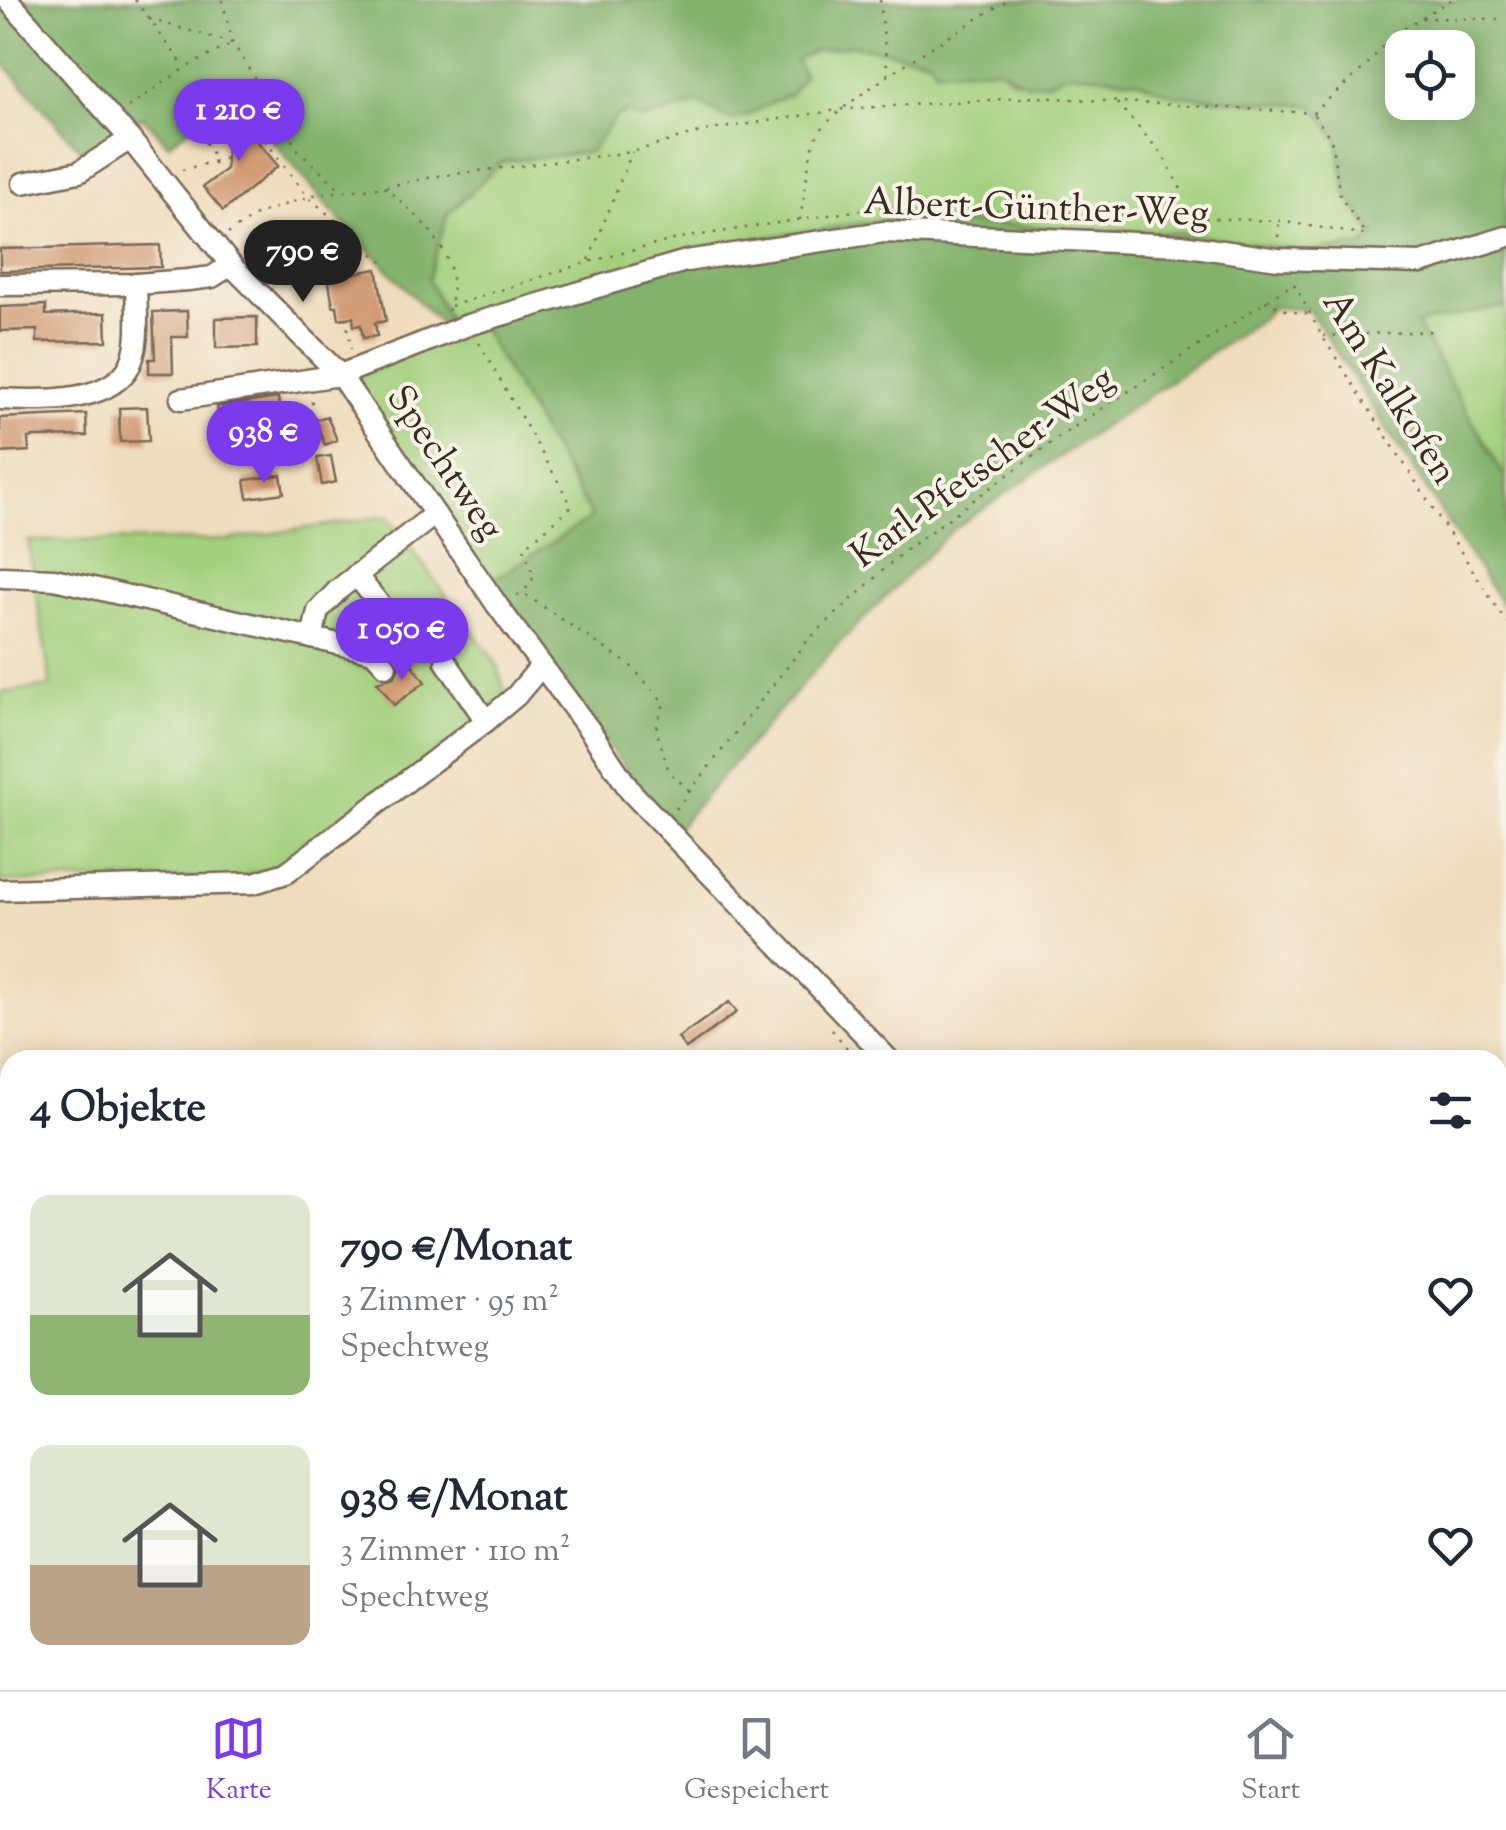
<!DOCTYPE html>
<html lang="de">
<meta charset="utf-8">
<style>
:root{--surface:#fff;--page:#f2f2f3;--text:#1f2937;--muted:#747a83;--line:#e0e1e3;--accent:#7c3aed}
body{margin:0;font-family:"Sorts Mill Goudy",serif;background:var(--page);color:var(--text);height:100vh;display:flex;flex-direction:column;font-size:38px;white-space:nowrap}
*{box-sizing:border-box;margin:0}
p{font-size:32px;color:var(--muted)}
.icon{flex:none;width:55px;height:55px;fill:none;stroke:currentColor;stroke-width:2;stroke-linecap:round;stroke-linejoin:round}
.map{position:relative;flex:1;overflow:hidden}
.details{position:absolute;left:0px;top:1050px;width:1508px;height:640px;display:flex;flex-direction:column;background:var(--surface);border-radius:30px 30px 0 0;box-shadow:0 5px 25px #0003}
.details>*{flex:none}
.tools{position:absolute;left:1385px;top:30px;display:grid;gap:20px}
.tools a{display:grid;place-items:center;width:90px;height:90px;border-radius:20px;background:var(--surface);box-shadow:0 5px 25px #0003;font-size:50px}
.price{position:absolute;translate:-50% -85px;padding:0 22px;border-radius:35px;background:var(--accent);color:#fff;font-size:32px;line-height:65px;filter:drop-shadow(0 2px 5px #0008)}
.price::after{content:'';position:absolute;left:50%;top:60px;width:30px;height:22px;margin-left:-15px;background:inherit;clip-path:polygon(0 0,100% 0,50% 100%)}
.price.active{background:#222;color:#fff}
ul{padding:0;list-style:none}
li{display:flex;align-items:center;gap:30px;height:250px;padding:0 30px}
li span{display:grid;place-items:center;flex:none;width:280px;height:200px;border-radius:20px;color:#555}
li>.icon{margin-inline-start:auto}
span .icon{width:120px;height:120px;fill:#fffc;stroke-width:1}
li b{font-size:42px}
h2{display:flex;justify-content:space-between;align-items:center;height:120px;padding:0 30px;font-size:42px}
.menu{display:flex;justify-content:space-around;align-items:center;height:140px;border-top:2px solid var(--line);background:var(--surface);font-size:28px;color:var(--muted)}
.menu a{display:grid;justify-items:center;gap:5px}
.menu .active{color:var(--accent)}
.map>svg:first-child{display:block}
.green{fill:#a3d07d;stroke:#6f7d4e;stroke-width:2.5}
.forest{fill:#82b26c;stroke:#5e6e45;stroke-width:2.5;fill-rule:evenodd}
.building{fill:#d0976e}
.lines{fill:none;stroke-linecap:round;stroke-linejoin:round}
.minor-casing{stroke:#7a6855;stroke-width:25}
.path{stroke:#7a6855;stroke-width:2.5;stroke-dasharray:2.5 8;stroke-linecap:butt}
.minor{stroke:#fff;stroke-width:20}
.labels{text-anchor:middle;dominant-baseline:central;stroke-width:8;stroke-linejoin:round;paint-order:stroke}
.street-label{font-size:38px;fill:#3b2a1e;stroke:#f7f3e8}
</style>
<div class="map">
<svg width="1506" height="1690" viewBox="0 0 1506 1690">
<rect width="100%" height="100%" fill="#f7f3e8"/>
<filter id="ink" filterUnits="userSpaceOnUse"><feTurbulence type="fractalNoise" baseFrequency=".01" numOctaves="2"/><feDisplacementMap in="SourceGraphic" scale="20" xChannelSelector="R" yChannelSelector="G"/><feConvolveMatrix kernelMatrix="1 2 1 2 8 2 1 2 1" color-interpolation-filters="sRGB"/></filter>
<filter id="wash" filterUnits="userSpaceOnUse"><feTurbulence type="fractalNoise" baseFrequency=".0048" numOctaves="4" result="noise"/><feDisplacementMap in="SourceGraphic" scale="40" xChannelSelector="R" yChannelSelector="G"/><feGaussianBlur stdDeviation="2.25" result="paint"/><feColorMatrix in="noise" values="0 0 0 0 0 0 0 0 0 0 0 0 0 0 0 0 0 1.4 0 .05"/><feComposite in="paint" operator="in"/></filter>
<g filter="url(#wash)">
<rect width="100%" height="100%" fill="#efdcbc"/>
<g class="green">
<path d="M851 45 929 59 937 70 999 68 1013 80 1046 82 1070 72 1136 80 1175 95 1316 106 1337 138 1347 195 1376 237 1360 246 1310 252 1179 233 884 220 684 250 448 320 428 279 447 215 501 162 590 152 616 116 627 112 643 120 700 103 746 117 770 100 795 60 814 51Z"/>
<path d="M1506 306V479L1416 323Z"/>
<path d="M479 323 592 518 488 583 350 379Z"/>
<path d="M387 516 497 664 507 699 317 844 272 868 236 878 0 882V693L51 686 28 541 228 540Z"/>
</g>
<g class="forest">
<path d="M0 0H1506V306L1416 324 1506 479V611L1309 310 1273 307 1261 319 952 530 837 645 674 831 546 666 488 583 592 517 476 318 444 328 332 211 234 95 168 144 143 117 89 160 0 59ZM851 45 928 58 937 70 999 68 1026 84 1046 82 1070 72 1136 80 1175 95 1315 106 1337 138 1347 195 1376 236 1360 246 1310 252 1179 233 884 220 684 250 448 320 428 279 447 215 501 162 590 152 616 117 627 112 642 120 699 103C709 108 720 116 729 119 742 123 771 99 790 95L804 75 796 60 814 51ZM1402 48H1458V102H1402Z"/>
<path d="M1498 1462 1506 1464V1690H199L195 1686V1680H1498Z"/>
</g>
<g id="blocks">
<g class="building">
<path d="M234 113 278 166 223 211 203 187 226 169V141L215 128Z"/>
<path d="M160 245 161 267 0 271V249Z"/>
<path d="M344 268 345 275 377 269 386 321 375 323 377 336 363 338 361 325 354 326 353 317 339 319 337 306H333L327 271Z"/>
<path d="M46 305V315L106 313 107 341 37 342V330L0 331V307Z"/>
<path d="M187 311 188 337H172L173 373H149V359H155L153 312Z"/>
<path d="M257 317V347L216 348V318Z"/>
<path d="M278 398 283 433 222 441 217 407Z"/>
<path d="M147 407 149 441 120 442 119 408Z"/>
<path d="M86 414 87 436 34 437 28 438 29 451 0 453V418Z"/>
<path d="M327 416 337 440 325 445 315 420Z"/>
<path d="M331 456 336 482 322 485 317 458Z"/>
<path d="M281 475 284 493 248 498 245 480Z"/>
<path d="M408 659 425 682 394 705 377 682 395 677 399 665Z"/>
<path d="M729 1002 737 1012 686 1049 678 1038Z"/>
</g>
</g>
</g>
<g filter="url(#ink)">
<use href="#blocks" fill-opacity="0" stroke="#7a6855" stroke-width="2.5"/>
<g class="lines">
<defs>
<g id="minor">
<path d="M8 0 130 139 231 265 340 375 497 605 591 732 631 792 889 1060"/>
<path d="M23 183 79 172 130 139"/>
<path d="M0 285 136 284 188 280 212 277 231 265"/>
<path d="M0 399C37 401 103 404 127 370 142 349 136 309 136 284"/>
<path d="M181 399 340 375 468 325 686 261 884 232 1181 245 1278 259 1421 263 1506 237"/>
<path d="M356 575 393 621"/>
<path d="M2 577 54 579 312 638 373 652 386 666"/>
<path d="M312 638 318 611 339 589 435 514"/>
<path d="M446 662 486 721"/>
<path d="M0 890 254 883 286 873 486 721 516 696 541 666"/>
<path d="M1235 1680 1240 1690"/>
</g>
</defs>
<use href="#minor" class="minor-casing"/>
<g class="path">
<path d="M135 0 184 66"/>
<path d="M222 0 233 43 298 150 341 190"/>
<path d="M880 0 888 77"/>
<path d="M1422 18 1506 19"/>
<path d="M149 19 232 43"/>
<path d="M1117 103 1162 154 1180 187V219"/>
<path d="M128 107 185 68 232 44"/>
<path d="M214 164 210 148 192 129 233 98 307 196 388 266"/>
<path d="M182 170 226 158"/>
<path d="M384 187C421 218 467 257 448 311"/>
<path d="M800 220C804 199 808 154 817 136 832 104 972 23 1008 0"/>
<path d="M228 234 257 214 317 194 384 187 438 176 632 152 704 131 844 109 1037 97 1313 113 1366 66 1392 35 1451 0"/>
<path d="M1278 237 1279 221"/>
<path d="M589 260 632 152"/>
<path d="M1294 284 1322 336 1506 622"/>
<path d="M1265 301 1288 311 1309 314"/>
<path d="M451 306 588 262 681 238 887 206 1279 221 1366 235 1340 196 1331 139 1314 115"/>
<path d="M346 317 351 349"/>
<path d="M1323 336 1432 331"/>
<path d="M479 343 572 506 524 548 534 577 523 593"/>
<path d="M252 437 253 444 285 439 314 399"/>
<path d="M517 596 523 593 631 666 664 703 656 728 669 772 690 791"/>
<path d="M410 634 431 651"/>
<path d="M676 809 809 639 904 551 1065 433 1294 283"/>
<path d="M832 1030 857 1060"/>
<path d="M1498 1128 1506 1125"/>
<path d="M565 1680 600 1690"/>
<path d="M236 1690 240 1680"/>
<path d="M927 1690 929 1680"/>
<path d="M1055 1690 1071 1680"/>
</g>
<use href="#minor" class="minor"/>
</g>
</g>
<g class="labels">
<g class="street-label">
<text transform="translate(1036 210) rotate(2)">Albert-Günther-Weg</text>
<text transform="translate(1388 389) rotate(58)">Am Kalkofen</text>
<text transform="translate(443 464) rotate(56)">Spechtweg</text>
<text transform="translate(984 469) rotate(-36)">Karl-Pfetscher-Weg</text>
</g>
</g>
</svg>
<div class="tools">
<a><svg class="icon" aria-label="locate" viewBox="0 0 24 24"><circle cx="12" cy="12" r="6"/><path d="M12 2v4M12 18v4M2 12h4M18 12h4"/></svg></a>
</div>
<b class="price" style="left:239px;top:164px">1 210 €</b>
<b class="price active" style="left:303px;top:305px">790 €</b>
<b class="price" style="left:264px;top:486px">938 €</b>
<b class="price" style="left:402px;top:683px">1 050 €</b>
<section class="details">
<h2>4 Objekte<svg class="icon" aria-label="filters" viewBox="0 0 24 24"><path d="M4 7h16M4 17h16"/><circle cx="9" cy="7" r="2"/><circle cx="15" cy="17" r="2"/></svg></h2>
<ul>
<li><span style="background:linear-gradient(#dfe7d0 60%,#8fb573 0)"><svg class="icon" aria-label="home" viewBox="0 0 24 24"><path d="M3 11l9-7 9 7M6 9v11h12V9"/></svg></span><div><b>790 €/Monat</b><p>3 Zimmer · 95 m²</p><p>Spechtweg</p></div><svg class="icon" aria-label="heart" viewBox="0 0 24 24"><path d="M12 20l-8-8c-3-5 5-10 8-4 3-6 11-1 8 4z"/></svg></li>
<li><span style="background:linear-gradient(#dfe7d0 60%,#b9a48a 0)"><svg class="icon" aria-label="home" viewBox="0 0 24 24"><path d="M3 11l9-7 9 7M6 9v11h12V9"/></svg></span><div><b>938 €/Monat</b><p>3 Zimmer · 110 m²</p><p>Spechtweg</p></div><svg class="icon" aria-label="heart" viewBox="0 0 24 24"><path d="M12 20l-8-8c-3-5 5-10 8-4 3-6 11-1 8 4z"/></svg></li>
</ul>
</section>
</div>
<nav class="menu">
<a class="active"><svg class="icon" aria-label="map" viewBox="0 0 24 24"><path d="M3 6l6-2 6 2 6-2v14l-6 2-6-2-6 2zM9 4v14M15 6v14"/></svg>Karte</a>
<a><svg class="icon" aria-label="saved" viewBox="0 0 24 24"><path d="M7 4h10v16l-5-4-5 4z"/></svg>Gespeichert</a>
<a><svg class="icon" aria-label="home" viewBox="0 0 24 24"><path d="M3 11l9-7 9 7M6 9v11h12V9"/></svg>Start</a>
</nav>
